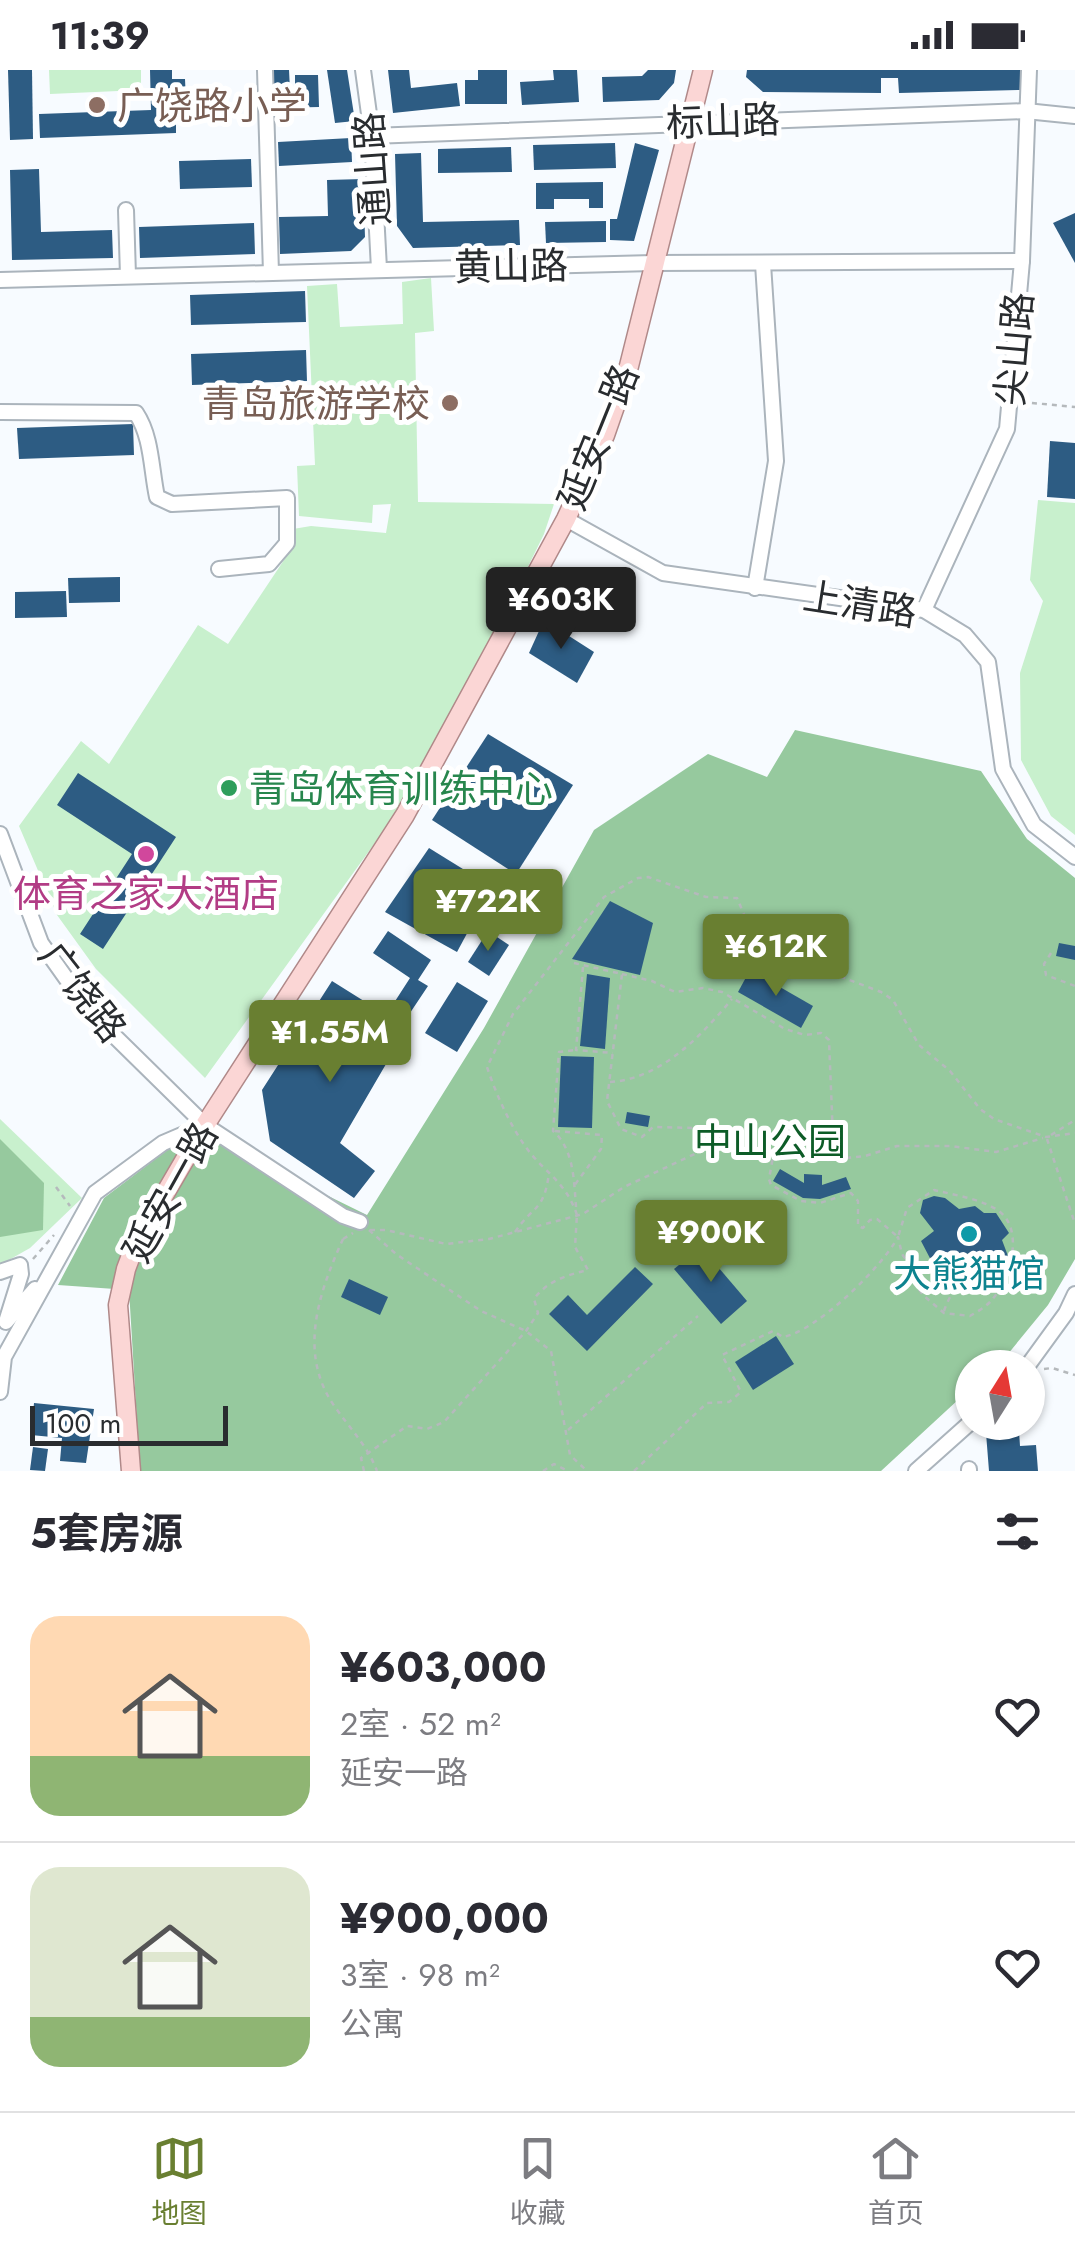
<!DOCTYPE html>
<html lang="zh">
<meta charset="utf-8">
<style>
:root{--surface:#fff;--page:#f2f2f3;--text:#2b2b33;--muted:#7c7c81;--line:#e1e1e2;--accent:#697f31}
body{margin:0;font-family:Jost,"Noto Sans SC",sans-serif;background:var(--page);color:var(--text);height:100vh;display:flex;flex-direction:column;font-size:38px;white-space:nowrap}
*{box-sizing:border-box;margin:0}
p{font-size:32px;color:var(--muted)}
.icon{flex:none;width:55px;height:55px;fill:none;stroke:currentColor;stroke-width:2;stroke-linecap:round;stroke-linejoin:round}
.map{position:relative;height:1401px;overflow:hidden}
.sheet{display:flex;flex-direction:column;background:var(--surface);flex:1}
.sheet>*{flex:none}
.needle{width:65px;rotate:11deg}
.tools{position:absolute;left:955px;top:1280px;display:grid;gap:20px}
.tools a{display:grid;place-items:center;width:90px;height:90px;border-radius:50%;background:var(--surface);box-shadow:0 2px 8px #0004;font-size:50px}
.scale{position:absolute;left:30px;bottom:25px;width:198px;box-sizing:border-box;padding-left:10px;border:5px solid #292c2f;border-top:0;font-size:28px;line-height:35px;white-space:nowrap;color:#292c2f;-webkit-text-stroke:8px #fff;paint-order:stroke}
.price{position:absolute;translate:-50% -85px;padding:0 22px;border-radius:10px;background:var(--accent);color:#fff;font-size:32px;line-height:65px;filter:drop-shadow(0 2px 5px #0008)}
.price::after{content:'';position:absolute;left:50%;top:60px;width:30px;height:22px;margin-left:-15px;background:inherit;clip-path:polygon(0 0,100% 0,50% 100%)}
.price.active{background:#222;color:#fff}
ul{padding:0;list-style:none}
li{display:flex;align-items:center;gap:30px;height:250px;padding:0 30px}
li+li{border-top:2px solid var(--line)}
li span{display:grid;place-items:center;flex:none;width:280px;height:200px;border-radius:30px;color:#555}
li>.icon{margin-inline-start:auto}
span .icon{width:120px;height:120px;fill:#fffc;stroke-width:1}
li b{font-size:42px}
h2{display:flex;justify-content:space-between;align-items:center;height:120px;padding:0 30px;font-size:42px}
.status{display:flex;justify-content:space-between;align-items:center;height:70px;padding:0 50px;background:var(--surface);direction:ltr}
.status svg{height:28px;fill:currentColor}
.menu{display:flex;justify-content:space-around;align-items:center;height:140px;border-top:2px solid var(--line);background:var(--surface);font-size:28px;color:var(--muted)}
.menu a{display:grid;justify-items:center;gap:5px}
.menu .active{color:var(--accent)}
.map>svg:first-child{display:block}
.green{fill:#c8f0cd}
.forest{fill:#96c99e}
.building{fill:#2d5c83}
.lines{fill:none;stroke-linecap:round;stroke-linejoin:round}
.minor-casing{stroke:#abb4bc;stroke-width:18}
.major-casing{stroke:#b08989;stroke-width:21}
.path{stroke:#b5b9bc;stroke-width:2.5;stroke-dasharray:5 5;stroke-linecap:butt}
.minor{stroke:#fff;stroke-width:14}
.major{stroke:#fbd6d5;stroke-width:18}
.path-bridge{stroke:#b5b9bc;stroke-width:2.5;stroke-dasharray:5 5;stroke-linecap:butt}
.education-dot{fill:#8d6e63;stroke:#fff;stroke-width:4}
.leisure-dot{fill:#2e9e5b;stroke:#fff;stroke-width:4}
.hotel-dot{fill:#d1479c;stroke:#fff;stroke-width:4}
.culture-dot{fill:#0f9aa8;stroke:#fff;stroke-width:4}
.labels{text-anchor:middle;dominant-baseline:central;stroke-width:10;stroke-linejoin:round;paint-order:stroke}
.education-label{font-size:38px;fill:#785e54;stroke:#fff;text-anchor:start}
.street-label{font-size:38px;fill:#292c2f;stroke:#fff}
.leisure-label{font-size:38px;fill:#27864d;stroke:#fff;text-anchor:start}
.hotel-label{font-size:38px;fill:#b23c85;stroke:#fff}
.park-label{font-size:38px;fill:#0d5c27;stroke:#fff}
.culture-label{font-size:38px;fill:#0d838f;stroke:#fff}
</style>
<div class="status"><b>11:39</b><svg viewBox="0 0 49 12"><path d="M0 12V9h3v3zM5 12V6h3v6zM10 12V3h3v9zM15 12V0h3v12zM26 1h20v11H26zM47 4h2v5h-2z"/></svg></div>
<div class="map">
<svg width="1075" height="1401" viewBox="0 0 1075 1401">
<rect width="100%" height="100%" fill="#f7fbff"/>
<g class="green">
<path d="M49 0H141V20L50 24Z"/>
<path d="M431 208 434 261 415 263 418 432 554 434 544 464 487 580 398 741 205 1008 96 899 57 845 19 756 81 671 109 694 198 555 228 574 294 475 293 459 311 456 386 463 391 434 373 435 372 453 299 446 297 396 315 395 307 216 337 214 340 257 403 254 402 212Z"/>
<path d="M1038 430 1075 433V765L1051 746 1021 690 1020 603 1043 531 1030 510Z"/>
<path d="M0 1049 82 1128 30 1178 0 1195Z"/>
</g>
<g class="forest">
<path d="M795 660 981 701 1027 769 1075 808V1189L1048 1235 1003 1290 994 1297 972 1298V1317L881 1401H140L129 1220 58 1215 104 1128 170 1078 208 1067 367 1145 484 958 594 760 708 684 767 707Z"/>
<path d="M0 1069 44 1113 43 1160 0 1167Z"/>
</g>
<g class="building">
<path d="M8 0H32L33 69 10 70Z"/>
<path d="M150 0H172V9H185L187 53H176V63L40 68 39 44 151 40Z"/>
<path d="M272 0H289L290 20 295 19V5H318L319 37 274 38Z"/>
<path d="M327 0H347L355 51 335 53Z"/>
<path d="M388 0H409L411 18 457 13 460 36 393 43Z"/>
<path d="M478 0H507V34H465V10H478Z"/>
<path d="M553 0H577L579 32 522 35 520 12 554 10Z"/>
<path d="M648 0H676L674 13 659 30 603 32 602 7 642 6Z"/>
<path d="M747 0H1021L1020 20 899 23 898 8H881V23L763 22 746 7Z"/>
<path d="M351 68 352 92 279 96 278 72Z"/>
<path d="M615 73 616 98 534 100 533 75Z"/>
<path d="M635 73 659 80 634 171 610 170V149H617Z"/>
<path d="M511 77 512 102 438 103V79Z"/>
<path d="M421 83 423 152 519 150 520 175 413 178 397 156 395 84Z"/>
<path d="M251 89 252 117 180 119 179 91Z"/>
<path d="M39 99 41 162 112 160 113 188 12 190 10 100Z"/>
<path d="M363 109 365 167 351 181 280 184 279 147 328 146 327 110Z"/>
<path d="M603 112V138H589V129H554V139H536V113Z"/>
<path d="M1075 143V193L1053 153Z"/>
<path d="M606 151V172L546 173 545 152Z"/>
<path d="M254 153 255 184 140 188 139 157Z"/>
<path d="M305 221 306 252 191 255 190 225Z"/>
<path d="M306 280 307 311 192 315 191 284Z"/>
<path d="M133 354 134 385 19 389 17 358Z"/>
<path d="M1050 371 1075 373V429L1047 427Z"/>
<path d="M120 507V532L69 533 68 508Z"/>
<path d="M66 521 67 547 15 548V522Z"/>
<path d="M544 550 594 582 577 613 529 583Z"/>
<path d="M488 664 573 715 516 804 432 750Z"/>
<path d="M78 703 176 767 103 879 80 864 132 784 57 735Z"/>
<path d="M429 778 492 817 457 882 385 842Z"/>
<path d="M510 811 534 825 516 855 492 841Z"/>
<path d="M610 831 653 853 640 905 572 889Z"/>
<path d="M388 861 431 890 418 910 428 916 406 949 390 939 410 908 373 883Z"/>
<path d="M488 861 509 875 489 906 468 892Z"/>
<path d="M1059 873 1075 876V890L1056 886Z"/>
<path d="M750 900 813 936 801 958 738 922Z"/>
<path d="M587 904 610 908 605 979 580 976Z"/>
<path d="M332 911 407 958 340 1073 375 1101 354 1128 270 1071 262 1020Z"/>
<path d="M457 912 488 931 457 982 425 963Z"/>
<path d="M561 986 594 987 592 1058 558 1057Z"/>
<path d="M627 1042 650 1046 648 1057 625 1053Z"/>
<path d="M780 1099 804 1113V1104L822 1105V1115L846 1107 851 1119 820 1129 803 1128 773 1111Z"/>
<path d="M934 1126 945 1128 959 1139 975 1136 984 1143H996L1009 1163 1002 1170 1008 1186 995 1203 980 1185 949 1182 933 1194 921 1171 934 1161 920 1143 923 1130Z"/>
<path d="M701 1177 747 1231 721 1254 674 1199Z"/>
<path d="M635 1197 653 1214 587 1281 549 1244 568 1225 587 1245Z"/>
<path d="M349 1209 388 1227 380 1245 341 1227Z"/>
<path d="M776 1266 794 1294 753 1320 735 1292Z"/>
<path d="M34 1333 94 1339 86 1393 60 1391 62 1368 31 1365Z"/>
<path d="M1019 1361 1020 1376 1036 1375 1038 1401H989L986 1363Z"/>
<path d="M33 1377 48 1379 45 1401 30 1400Z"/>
</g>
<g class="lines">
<defs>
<g id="minor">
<path d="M265 0 271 203"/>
<path d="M363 0 372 66 379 199"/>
<path d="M372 66 1026 41 1075 46"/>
<path d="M126 140 128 206"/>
<path d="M0 210 653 193 1022 191"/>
<path d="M0 342 136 343C152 367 151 399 157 427L172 434 287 428V473L269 494 219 499"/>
<path d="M566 449 663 503 924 540 965 565 988 592 1003 699 1034 755 1075 787"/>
<path d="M755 518 776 391 763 194"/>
<path d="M924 540 1007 359 1022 191 1029 0"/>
<path d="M0 764 41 873 90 942 205 1055 343 1146 360 1152"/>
<path d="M0 1202 20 1195 21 1204 6 1252 35 1219"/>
<path d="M1026 1298 1066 1243 1075 1224"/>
<path d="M0 1322 4 1287 95 1123 163 1073 205 1055"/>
<path d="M969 1399V1401"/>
<path d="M916 1401 972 1351"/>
</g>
<path id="major" d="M131 1401 118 1235 126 1199 135 1175 205 1055 405 745 566 449 605 365 629 296 703 0"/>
</defs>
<use href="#minor" class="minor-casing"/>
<use href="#major" class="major-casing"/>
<g class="path">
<path d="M1022 332 1075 337"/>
<path d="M1051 883 1044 894 1046 905 1075 916"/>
<path d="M574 893 622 904 607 1031 621 1059 642 1067 653 1057 695 1058 714 1075"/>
<path d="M583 897 576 980 613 983"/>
<path d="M622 904 652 911 675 922 703 918 722 922 785 959 805 965 821 963 829 970 833 1068 845 1087"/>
<path d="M610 1012C661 1009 701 966 732 929"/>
<path d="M555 1061 602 1065 601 1079 574 1116"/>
<path d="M1051 1065 1075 1050"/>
<path d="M1047 1069 1075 1154"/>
<path d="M56 1117 70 1136"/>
<path d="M576 1137C574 1111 574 1079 553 1061L559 982 576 980"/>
<path d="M577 1145C565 1110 545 1104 525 1076 509 1053 496 1024 487 997L513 944 604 827 638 808 648 807 706 827 737 828 746 849 786 860 803 871 839 906 881 922 893 930 919 975 950 1001 980 1039 994 1049 1046 1067 1075 1063"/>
<path d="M369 1160 396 1184 481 1241 526 1261 551 1281 570 1385 587 1401"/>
<path d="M370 1160H386L446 1174 489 1169 583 1144 624 1117 714 1075 755 1077 828 1090 865 1086 897 1076H950L996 1082 1043 1068"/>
<path d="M515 1162C533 1135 544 1142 549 1103"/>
<path d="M343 1169 353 1163"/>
<path d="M33 1189 54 1165"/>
<path d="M944 1241C950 1222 965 1208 964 1188"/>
<path d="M1044 1299 1052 1298 1075 1305"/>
<path d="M568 1360 698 1246"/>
<path d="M364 1401 361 1388 407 1356 427 1359 444 1352 526 1261 538 1243 534 1229C547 1211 567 1205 588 1200L575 1177 577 1144"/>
<path d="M543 1401 554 1394 568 1401"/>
<path d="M634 1401 707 1333 729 1332 741 1322 722 1285 773 1261 783 1267C817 1261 882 1197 898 1167L902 1184 912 1198 915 1214 923 1225 944 1243 970 1246C977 1242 985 1237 990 1232 1011 1210 1026 1157 996 1139 977 1128 954 1125 934 1120L907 1138 898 1167 877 1149 870 1150 863 1158 858 1156V1131L851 1123 820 1133 801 1131 771 1115 769 1109 774 1081"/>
</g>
<use href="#minor" class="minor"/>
<use href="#major" class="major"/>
<path class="path-bridge" d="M343 1169C319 1222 297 1284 335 1337 351 1360 367 1375 377 1401"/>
</g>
<g class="education-dot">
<circle cx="97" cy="35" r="10"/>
<circle cx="450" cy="333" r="10"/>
</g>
<circle class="leisure-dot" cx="229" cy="718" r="10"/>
<circle class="hotel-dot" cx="146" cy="784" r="10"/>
<circle class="culture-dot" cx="969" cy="1164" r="10"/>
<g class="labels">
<g class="education-label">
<text x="117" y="35">广饶路小学</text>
<text x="430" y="333" text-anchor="end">青岛旅游学校</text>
</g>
<g class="street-label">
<text transform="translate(723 51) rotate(-2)">标山路</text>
<text transform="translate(372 99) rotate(-94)">通山路</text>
<text transform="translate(511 196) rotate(-1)">黄山路</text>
<text transform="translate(1014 279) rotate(-85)">尖山路</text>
<text transform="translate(598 367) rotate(-68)">延安一路</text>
<text transform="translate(860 534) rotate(9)">上清路</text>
<text transform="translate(83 922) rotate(52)">广饶路</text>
<text transform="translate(170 1122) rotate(-61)">延安一路</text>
</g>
<g class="leisure-label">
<text x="249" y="718">青岛体育训练中心</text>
</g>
<g class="hotel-label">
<text x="146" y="823">体育之家大酒店</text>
</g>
<g class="park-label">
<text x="770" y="1071">中山公园</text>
</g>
<g class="culture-label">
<text x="969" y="1203">大熊猫馆</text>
</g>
</g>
</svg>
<div class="tools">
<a><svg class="needle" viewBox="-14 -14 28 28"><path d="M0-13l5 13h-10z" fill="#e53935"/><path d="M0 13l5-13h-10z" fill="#7c7c81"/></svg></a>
</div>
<div class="scale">100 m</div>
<b class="price active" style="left:561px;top:582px">¥603K</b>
<b class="price" style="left:488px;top:884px">¥722K</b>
<b class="price" style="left:776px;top:929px">¥612K</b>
<b class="price" style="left:330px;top:1015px">¥1.55M</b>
<b class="price" style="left:711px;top:1215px">¥900K</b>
</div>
<section class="sheet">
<h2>5套房源<svg class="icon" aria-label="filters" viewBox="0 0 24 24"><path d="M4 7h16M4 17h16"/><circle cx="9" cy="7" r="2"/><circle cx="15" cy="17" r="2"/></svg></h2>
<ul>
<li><span style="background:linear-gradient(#ffd9b3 70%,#8fb573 0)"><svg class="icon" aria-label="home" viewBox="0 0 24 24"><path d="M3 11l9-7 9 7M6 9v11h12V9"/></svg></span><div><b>¥603,000</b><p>2室 · 52 m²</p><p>延安一路</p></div><svg class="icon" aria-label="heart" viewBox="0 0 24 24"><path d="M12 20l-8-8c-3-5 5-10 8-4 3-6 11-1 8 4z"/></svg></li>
<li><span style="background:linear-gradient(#dfe7d0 75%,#8fb573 0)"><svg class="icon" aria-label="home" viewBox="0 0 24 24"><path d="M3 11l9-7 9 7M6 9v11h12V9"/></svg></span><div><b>¥900,000</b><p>3室 · 98 m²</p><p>公寓</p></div><svg class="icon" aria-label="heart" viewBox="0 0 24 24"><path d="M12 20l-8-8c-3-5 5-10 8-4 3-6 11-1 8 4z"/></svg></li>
</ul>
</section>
<nav class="menu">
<a class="active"><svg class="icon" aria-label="map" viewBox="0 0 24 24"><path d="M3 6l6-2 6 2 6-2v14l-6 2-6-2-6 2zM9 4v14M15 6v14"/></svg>地图</a>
<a><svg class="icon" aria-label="saved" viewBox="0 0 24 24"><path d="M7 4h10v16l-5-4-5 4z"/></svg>收藏</a>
<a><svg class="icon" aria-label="home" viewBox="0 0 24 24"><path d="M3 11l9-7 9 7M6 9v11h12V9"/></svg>首页</a>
</nav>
